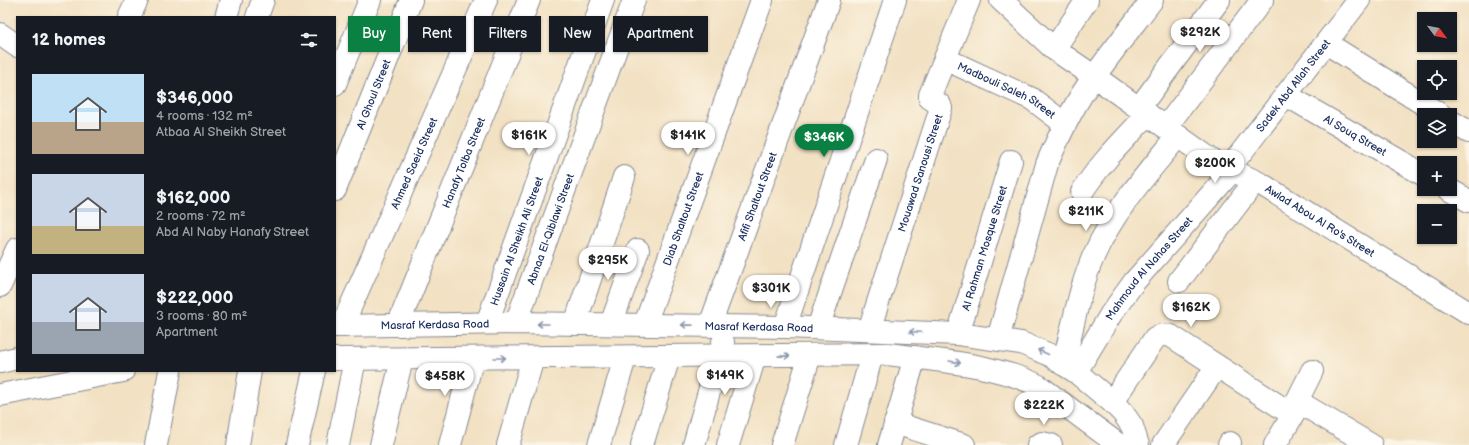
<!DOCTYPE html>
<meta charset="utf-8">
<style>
:root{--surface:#171b24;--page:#242831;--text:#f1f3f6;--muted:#9ea1a6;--accent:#0b8043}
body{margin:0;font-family:"Balsamiq Sans",sans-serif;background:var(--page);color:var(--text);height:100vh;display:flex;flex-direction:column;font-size:15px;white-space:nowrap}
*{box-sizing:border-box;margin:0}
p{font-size:13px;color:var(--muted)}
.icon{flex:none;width:22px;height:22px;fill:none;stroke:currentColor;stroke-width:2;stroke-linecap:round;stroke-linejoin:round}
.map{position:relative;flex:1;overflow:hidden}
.details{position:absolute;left:16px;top:16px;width:320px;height:356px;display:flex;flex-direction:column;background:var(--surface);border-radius:0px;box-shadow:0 1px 3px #0004}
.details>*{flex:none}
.hud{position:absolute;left:348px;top:16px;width:380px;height:36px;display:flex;gap:8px}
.needle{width:26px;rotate:122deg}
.buttons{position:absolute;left:1417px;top:12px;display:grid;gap:8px}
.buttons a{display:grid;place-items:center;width:40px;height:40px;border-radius:0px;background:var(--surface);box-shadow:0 1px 3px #0004;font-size:20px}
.price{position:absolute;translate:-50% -34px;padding:0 9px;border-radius:14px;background:#fff;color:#222;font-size:13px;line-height:26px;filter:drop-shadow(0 1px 2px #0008)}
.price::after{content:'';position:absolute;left:50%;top:24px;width:12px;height:9px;margin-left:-6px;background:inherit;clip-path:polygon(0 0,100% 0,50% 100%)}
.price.current{background:var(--accent);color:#fff}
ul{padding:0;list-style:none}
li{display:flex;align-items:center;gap:12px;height:100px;padding:0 16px}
li span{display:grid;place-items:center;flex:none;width:112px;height:80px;border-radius:0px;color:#555}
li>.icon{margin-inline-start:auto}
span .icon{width:48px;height:48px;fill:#fffc;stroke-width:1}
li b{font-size:17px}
h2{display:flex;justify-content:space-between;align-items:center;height:48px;padding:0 16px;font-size:17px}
.chip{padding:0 14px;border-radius:0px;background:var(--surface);box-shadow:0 1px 3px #0004;font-size:14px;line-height:36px}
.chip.current{background:var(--accent);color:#fff}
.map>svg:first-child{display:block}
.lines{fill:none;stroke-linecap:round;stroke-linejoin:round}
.minor-casing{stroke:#868890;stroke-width:24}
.minor{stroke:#fff;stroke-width:22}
.oneway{stroke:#8d97ae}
.labels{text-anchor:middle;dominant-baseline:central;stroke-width:3;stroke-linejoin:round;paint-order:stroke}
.street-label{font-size:11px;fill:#1b2f5e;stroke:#fcf5e5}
</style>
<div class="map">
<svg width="1469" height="445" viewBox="0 0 1469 445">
<rect width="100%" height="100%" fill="#fcf5e5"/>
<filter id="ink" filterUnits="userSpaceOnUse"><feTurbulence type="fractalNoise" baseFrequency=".025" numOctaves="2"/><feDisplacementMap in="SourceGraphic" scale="8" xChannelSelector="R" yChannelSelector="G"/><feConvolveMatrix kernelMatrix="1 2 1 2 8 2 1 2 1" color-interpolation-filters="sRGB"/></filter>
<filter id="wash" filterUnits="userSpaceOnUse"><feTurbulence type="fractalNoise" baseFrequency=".012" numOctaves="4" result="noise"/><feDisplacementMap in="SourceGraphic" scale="16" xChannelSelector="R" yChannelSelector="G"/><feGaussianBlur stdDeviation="0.9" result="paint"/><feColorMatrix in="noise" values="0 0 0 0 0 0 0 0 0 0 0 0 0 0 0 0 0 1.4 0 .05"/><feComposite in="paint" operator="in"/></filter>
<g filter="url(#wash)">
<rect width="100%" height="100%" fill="#f2e1c3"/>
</g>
<g filter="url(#ink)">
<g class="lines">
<defs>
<g id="minor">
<path id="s1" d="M1001 0 1054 49 1105 84 1227 171 1238 173 1261 184 1469 313"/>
<path d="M129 17 137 0"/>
<path d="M226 17 231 0"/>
<path d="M257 17 263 0"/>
<path d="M0 34 17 46"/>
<path d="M1326 43 1441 115"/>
<path d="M1054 49 1087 0"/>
<path id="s2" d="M945 59 1032 99 1065 124"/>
<path d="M335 84 370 0"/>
<path id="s3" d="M1286 95 1424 175"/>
<path d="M1139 108 1219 0"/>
<path d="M1450 121 1469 132"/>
<path d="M1166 127 1262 0"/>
<path id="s4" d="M1227 171 1359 0"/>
<path d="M1448 189 1469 201"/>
<path id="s5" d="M335 190 411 0"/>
<path d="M1082 192C1100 163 1125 139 1148 114"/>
<path d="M1179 281 1255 181"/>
<path d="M0 286 17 249"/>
<path id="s6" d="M487 323 603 0"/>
<path id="s7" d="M516 323 634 0"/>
<path d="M575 324 624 177"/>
<path d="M611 324 638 250"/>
<path id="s8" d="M645 324 762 0"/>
<path id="s9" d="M398 325 529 0"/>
<path id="s10" d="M710 325 829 0"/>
<path id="s11" d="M335 326 516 323 785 327 958 334 1021 343 1050 355 1063 364 1076 372 1112 402 1123 413 1132 426 1138 445"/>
<path id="s12" d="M342 326 486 0"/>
<path d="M785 327 895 0"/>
<path d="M818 328 876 159"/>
<path id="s13" d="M869 330 941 108 940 105 930 98V95L969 0"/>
<path id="s14" d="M958 334 1011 161"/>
<path d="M998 339 1047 164C1058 138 1070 112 1086 88 1107 58 1130 29 1152 0"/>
<path d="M335 359 887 354C918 358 950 361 981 367 1001 372 1020 376 1039 386L1119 445"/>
<path d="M0 362 17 358"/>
<path d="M1063 364C1073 328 1079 289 1094 255 1114 210 1147 174 1178 136"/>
<path id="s15" d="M1076 372 1111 314 1134 282 1231 172"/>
<path d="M0 395 123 371"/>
<path d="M1297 401 1371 445"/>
<path d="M1112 402 1155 338C1160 335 1165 334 1171 336L1293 415"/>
<path d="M895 423 964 445"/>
<path d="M156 445 170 371"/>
<path d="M238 445 250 371"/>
<path d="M297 445 314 371"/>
<path d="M338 445 355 359"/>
<path d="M381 445 402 359"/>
<path d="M450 445 473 358"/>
<path d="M508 445 533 358"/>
<path d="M599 445 625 358"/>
<path d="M642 445 669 357"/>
<path d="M694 445 723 342"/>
<path d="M728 445 755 356"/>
<path d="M782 445 810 355"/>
<path d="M846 445 872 355"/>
<path d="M889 445 915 357"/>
<path d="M1038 445 1042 443 1051 445"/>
<path d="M1163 445 1217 366"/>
<path d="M1229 445 1230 443"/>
<path d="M1275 445 1293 415 1297 401 1312 371"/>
</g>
</defs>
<use href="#minor" class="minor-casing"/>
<use href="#minor" class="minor"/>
</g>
<defs><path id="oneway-shaft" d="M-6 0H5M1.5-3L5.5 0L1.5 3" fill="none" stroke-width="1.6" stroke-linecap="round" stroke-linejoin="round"/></defs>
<g class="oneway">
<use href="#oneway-shaft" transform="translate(543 324) rotate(-180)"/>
<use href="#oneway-shaft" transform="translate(687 325) rotate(-179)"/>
<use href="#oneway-shaft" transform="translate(915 332) rotate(-177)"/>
<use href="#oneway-shaft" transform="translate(1043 352) rotate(-156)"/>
<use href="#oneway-shaft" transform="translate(784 356) rotate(-1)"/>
<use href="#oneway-shaft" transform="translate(500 358)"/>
<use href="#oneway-shaft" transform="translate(955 362) rotate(10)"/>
</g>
</g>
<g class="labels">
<g class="street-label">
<text stroke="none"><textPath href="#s4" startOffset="108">Sadek Abd Allah Street</textPath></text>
<text stroke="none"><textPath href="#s2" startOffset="69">Madbouli Saleh Street</textPath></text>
<text stroke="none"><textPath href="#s5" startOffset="103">Al Ghoul Street</textPath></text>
<text stroke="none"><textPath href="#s3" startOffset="80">Al Souq Street</textPath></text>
<text stroke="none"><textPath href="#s12" startOffset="178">Ahmed Saeid Street</textPath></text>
<text stroke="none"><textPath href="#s9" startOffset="175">Hanafy Tolba Street</textPath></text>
<text stroke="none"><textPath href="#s13" startOffset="165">Mouawad Sanousi Street</textPath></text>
<text stroke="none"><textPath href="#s10" startOffset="137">Afifi Shaltout Street</textPath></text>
<text stroke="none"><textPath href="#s8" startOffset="112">Diab Shaltout Street</textPath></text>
<text stroke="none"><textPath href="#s1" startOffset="390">Awlad Abou Al Ro's Street</textPath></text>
<text stroke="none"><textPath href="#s7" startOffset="100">Abnaa El-Qiblawi Street</textPath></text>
<text stroke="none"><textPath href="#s6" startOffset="87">Hussain Al Sheikh Ali Street</textPath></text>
<text stroke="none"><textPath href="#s14" startOffset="90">Al Rahman Mosque Street</textPath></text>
<text stroke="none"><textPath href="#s15" startOffset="127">Mahmoud Al Nahas Street</textPath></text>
<text stroke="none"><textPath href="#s11" startOffset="100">Masraf Kerdasa Road</textPath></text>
<text stroke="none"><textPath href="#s11" startOffset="424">Masraf Kerdasa Road</textPath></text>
</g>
</g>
</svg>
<div class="buttons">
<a><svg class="needle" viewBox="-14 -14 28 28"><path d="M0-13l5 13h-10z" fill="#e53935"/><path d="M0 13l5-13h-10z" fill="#9ea1a6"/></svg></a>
<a><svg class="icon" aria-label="locate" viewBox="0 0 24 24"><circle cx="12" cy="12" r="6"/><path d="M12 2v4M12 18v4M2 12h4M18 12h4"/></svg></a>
<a><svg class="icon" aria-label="layers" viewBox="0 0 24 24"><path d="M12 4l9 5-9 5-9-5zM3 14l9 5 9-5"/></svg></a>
<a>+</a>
<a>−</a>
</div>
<b class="price" style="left:1200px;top:53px">$292K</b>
<b class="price" style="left:529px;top:156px">$161K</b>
<b class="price" style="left:688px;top:156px">$141K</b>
<b class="price current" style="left:824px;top:158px">$346K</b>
<b class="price" style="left:1215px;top:184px">$200K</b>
<b class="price" style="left:1086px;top:232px">$211K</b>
<b class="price" style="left:608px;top:281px">$295K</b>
<b class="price" style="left:771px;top:309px">$301K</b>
<b class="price" style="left:1191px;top:328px">$162K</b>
<b class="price" style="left:725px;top:396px">$149K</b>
<b class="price" style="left:445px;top:397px">$458K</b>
<b class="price" style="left:1044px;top:426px">$222K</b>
<div class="hud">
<a class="chip current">Buy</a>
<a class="chip">Rent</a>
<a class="chip">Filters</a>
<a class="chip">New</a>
<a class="chip">Apartment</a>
</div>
<section class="details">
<h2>12 homes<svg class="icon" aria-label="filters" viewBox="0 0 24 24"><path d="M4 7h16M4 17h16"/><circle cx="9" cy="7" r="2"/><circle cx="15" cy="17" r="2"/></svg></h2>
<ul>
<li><span style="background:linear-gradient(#bfe0f5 60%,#b9a48a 0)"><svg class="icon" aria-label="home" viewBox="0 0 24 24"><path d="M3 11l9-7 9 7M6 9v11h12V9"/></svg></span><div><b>$346,000</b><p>4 rooms · 132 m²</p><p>Atbaa Al Sheikh Street</p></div></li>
<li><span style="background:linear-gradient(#c9d6e8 65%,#c2b280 0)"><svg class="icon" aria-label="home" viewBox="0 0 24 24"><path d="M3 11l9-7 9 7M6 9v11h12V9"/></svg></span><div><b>$162,000</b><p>2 rooms · 72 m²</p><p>Abd Al Naby Hanafy Street</p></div></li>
<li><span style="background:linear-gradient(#c9d6e8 60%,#9aa5b1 0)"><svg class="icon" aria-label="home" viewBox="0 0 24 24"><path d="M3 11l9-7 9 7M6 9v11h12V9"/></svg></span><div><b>$222,000</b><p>3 rooms · 80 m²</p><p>Apartment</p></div></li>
</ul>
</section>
</div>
